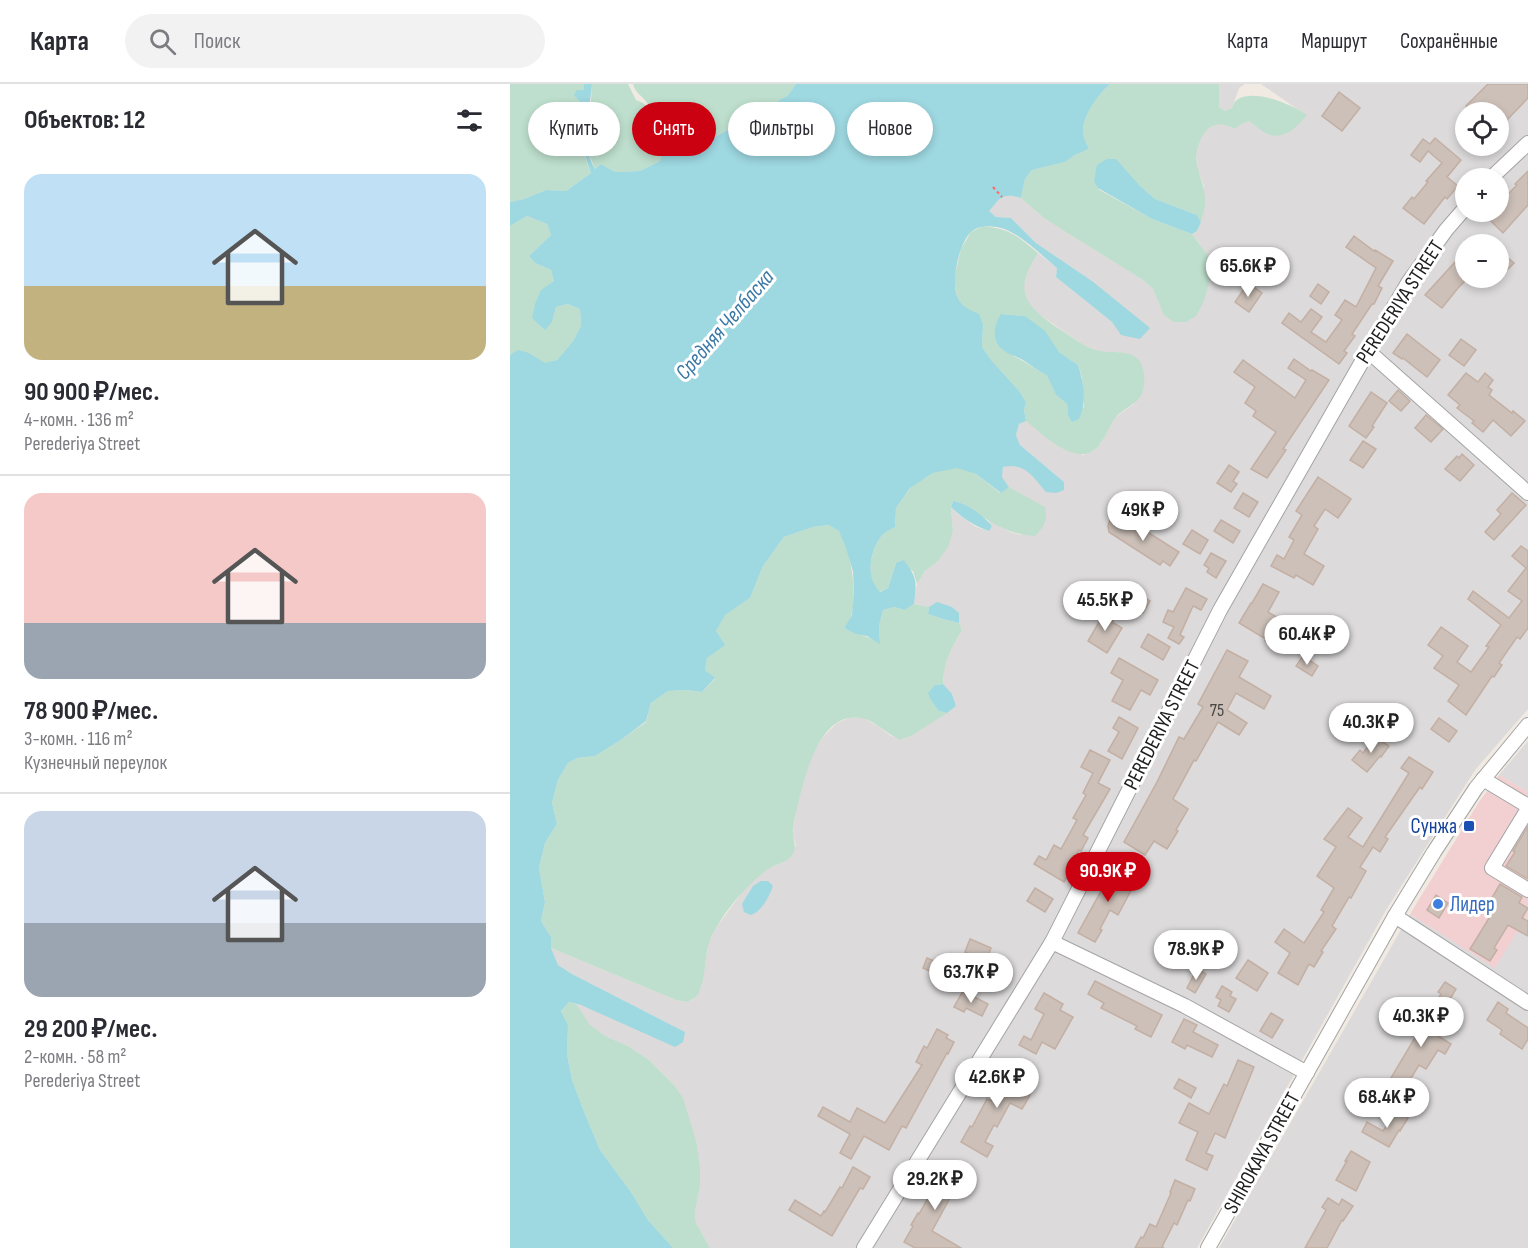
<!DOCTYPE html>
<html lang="ru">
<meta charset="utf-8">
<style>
:root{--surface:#fff;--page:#f2f2f3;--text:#2b2b33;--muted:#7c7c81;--line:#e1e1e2;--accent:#cb0010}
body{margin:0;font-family:"Sofia Sans Condensed",sans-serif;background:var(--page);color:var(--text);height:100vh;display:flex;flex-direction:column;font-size:22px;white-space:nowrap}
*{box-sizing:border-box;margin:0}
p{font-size:20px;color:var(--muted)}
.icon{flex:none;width:33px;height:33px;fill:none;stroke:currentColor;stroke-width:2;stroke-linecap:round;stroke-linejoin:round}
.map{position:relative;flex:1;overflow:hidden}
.panel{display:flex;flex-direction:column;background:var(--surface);width:510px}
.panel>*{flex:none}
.guide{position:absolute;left:18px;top:18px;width:570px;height:54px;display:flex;gap:12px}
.fabs{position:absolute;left:945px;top:18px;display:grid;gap:12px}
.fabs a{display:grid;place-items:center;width:54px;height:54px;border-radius:50%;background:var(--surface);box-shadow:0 3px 9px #0003;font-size:30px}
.price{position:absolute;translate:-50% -51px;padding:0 14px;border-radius:21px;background:#fff;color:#222;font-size:20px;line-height:39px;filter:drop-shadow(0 2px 3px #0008)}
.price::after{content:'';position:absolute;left:50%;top:36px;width:18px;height:14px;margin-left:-9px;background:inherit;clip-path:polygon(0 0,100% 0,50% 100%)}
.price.on{background:var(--accent);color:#fff}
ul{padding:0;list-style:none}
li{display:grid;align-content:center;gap:12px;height:318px;padding:0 24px}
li+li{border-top:2px solid var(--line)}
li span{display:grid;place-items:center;height:186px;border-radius:18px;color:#555}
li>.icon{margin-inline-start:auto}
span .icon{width:108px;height:108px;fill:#fffc;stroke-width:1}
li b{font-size:26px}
h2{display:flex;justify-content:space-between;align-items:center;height:72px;padding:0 24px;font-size:26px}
.chip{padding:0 21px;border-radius:27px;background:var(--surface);box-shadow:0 3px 9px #0003;font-size:21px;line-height:54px}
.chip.on{background:var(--accent);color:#fff}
header{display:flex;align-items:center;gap:36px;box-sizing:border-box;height:84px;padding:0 30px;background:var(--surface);border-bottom:2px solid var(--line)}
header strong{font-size:28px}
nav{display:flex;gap:33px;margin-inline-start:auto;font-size:21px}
.search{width:420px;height:54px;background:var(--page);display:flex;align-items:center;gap:15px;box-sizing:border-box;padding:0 21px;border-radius:33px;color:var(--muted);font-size:22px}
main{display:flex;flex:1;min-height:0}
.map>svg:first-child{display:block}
.residential{fill:#dcdada;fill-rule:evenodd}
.commercial{fill:#f2d0d1}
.wetland{fill:#bedfcd;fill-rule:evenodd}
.water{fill:#9ed8e1}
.building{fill:#ccc0b8;stroke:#c3afa3;stroke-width:1.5}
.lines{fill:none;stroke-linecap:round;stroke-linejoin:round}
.minor-casing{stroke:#a4a4a4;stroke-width:16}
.path{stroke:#ff6764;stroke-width:2;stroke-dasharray:3 3;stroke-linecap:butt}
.minor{stroke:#fff;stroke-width:14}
.transit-dot{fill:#1a4fb4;stroke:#fff;stroke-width:2}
.shop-dot{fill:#3f7fe0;stroke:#fff;stroke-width:2}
.labels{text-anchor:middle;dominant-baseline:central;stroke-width:6;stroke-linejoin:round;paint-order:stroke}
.number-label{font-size:18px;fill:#494644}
.street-label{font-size:21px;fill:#1d1d1d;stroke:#fff}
.transit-label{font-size:21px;fill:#164399;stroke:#fff;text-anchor:end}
.shop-label{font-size:21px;fill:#366cbe;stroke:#fff;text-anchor:start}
.water-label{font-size:22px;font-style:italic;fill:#3c79a6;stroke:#fff}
</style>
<header>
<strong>Карта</strong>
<div class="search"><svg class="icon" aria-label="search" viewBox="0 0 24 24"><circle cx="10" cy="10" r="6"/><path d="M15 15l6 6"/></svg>Поиск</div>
<nav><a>Карта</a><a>Маршрут</a><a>Сохранённые</a></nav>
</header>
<main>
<section class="panel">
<h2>Объектов: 12<svg class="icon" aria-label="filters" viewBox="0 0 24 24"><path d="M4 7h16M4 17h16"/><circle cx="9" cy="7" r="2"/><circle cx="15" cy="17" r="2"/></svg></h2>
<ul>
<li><span style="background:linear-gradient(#bfe0f5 60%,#c2b280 0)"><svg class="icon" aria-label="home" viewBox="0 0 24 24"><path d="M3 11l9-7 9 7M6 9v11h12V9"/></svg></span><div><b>90 900 ₽/мес.</b><p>4-комн. · 136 m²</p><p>Perederiya Street</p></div></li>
<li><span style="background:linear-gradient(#f6c9c9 70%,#9aa5b1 0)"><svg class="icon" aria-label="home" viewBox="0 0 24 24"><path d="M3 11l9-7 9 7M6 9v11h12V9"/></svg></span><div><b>78 900 ₽/мес.</b><p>3-комн. · 116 m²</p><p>Кузнечный переулок</p></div></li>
<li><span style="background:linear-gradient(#c9d6e8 60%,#9aa5b1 0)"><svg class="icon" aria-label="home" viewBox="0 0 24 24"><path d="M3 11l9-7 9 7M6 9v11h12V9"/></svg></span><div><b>29 200 ₽/мес.</b><p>2-комн. · 58 m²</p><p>Perederiya Street</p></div></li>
</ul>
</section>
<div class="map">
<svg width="1018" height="1164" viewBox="0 0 1018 1164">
<rect width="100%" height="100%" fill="#f0eae2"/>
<g class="residential">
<path d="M709 0H735L729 4 722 24 715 27 709 23Z"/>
<path d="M751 0H1018V625L965 686 876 826 687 1164H200L186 1139 185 1128 190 1102 187 1060 163 1000 139 976 118 962 95 952 79 941 66 920 175 948 62 890 48 881 41 864 166 916 178 918 185 914 191 904 199 857 206 844 236 803 259 784 274 778 286 761 283 750 287 722 295 691 302 670 313 653 327 639 341 633 353 634 368 642 381 652 391 656 401 652 446 622 442 610 433 600 434 586 437 572 452 546 449 539V529L442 523 427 519 419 523 404 520 407 500 415 487 427 478 443 447 441 423 448 430 466 443 479 447 482 442 477 435 500 448 511 451 535 424 499 403 492 393 493 383 501 381 515 384 537 408 554 398 510 361 506 351 509 340 516 337 544 359 573 371 583 367 591 359 598 345 606 333 615 326 624 320 615 269 588 267 572 260 526 228 518 218 514 209V199L517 189 520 180 528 169 547 184 546 193 602 238 612 251 582 197 526 159 501 134 486 133 478 127 492 113 502 111 511 114 534 134 554 147 633 196 643 205 655 231 698 200 702 190 689 159 682 150 687 147 691 138 694 102 688 86 686 67 694 48 702 41 714 40 725 45 731 40 739 37 760 51 796 31ZM956 28H988V62H956ZM956 94H988V128H956ZM956 160H988V194H956Z"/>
<path d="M1018 657V708L989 691Z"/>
<path d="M900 830 985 883 1018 831V1164H709Z"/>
</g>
<path class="commercial" d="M989 691 1018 708V831L985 884 900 830 969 718Z"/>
<g class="wetland">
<path d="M0 0H74V6L65 11 72 20C69 45 71 65 81 89L56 107 36 106 14 115 0 118Z"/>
<path d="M82 0H118L126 16 133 19 137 23 138 20C133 12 125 9 123 0H286L278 11 238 35 201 55 172 64 150 77 130 87 105 88 91 80 85 85 78 68Z"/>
<path d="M600 0H709V23L715 27 722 24C728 0 775 16 797 31 788 42 776 55 760 51 753 49 745 41 739 37L731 40 725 45C717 41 707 38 699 44 693 49 692 53 689 60 680 80 697 99 695 120 695 125 692 132 691 138L687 131 645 115 629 101 588 105 642 135 682 150 701 176 702 190 693 219 686 232 676 238H664L654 231 643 205 633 196 554 147 534 134 511 114 515 95 522 86 555 78 565 71 579 65C577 59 572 52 573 46 574 28 588 11 600 0Z"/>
<path d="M17 132 37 140 41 151 19 172 25 179 41 186 44 197 42 238 46 223 58 220 70 225 71 242 63 257 47 276 35 280 19 269 0 271V142Z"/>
<path d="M473 142C501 145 507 152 528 169 502 208 515 222 551 246 562 253 573 262 586 266 599 270 615 265 627 274 633 279 635 292 634 300 633 320 617 321 606 333 600 341 597 349 592 357 572 390 535 352 516 337L514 326 516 318 510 308 482 277 472 263 473 241 448 217 444 195 451 165 461 148ZM491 230 515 232 542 259 549 268 568 281 572 293 574 323 558 331 557 320 546 311 538 291C525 286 515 277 503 272Z"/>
<path d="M447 383 466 390 490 409 499 403 535 423C538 436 534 443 525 452 502 451 487 442 468 430 460 424 452 418 443 417L441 423 443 447 438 463 427 478 415 487 407 500 403 487 386 479 378 504 369 508C356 493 359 470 370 454 373 449 380 446 385 443L386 424 401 403 423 389Z"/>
<path d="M320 441C322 443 325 444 328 446 341 458 348 516 341 532 340 536 336 540 334 544 346 550 358 552 370 559L369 542 373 526 384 523 395 526 404 520 419 523 418 530 433 535 449 539 452 546C440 567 434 576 433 600L425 601 429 627 437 629 401 652 390 656C377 650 366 637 351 634 312 627 297 684 290 712 287 724 284 736 283 748 283 756 287 762 283 770 278 779 264 780 257 786 236 802 219 822 206 844 204 848 201 852 200 856 194 871 196 902 186 913 185 914 179 917 178 918L166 916 41 864V853L31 837 35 818 29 784 35 759 47 740 42 719 48 696 58 679 67 674 85 672 111 656 136 638 141 619 158 607 177 606 192 608 205 595 195 586 197 574 206 547 214 531 240 514 253 482 274 453 303 443Z"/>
<path d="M59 918 66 920 80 941 95 952 118 962 139 976 163 1000 173 1014 187 1060 190 1086V1102L185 1128 186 1139 200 1164H163L138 1136 121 1108 90 1066 75 1030 62 996 57 970 58 941 51 927Z"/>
</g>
<g class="water">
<path d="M74 0H82C80 21 75 47 78 67 79 73 82 80 85 85L91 80 105 88 130 87 150 77 156 61 172 64 201 55 238 35 278 11 286 0H600C588 11 574 29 573 46 572 52 577 59 579 65L565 71 555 78 522 86 515 95 511 114C493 108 490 114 479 127L486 133 501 134 526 159 582 197 640 244 630 255 611 251 602 238 546 193 547 184C531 171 510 149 491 144 481 141 467 141 460 149 448 162 439 203 450 218 455 225 463 227 469 230L473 241 472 263 482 277 510 308 516 318 514 326 516 337 509 340 506 351 510 361 554 398V406L546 409 536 408C523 393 515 378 493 383L492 393 499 403 491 409 466 390 447 384 423 389 400 404 386 424 385 443C380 446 373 449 370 454 359 470 356 494 370 508L378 504 386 479 394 476C407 494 407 498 404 520L395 526 384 523 373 526 369 542 370 560 357 552 346 550 334 544 342 531 344 510 343 487 336 464 329 447 319 441 303 443 274 453 253 482 240 514 215 531 206 547 215 561 197 574 195 586 205 594 192 608 177 606 158 607 141 619 136 637 111 656 85 672 67 674 58 679 48 696 42 719 47 740 35 759 29 784 35 818 31 837 41 853V864L48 881 62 890 175 948 173 958 165 963 71 921 59 918 51 927 58 941 57 970 62 996 75 1030 90 1066 121 1108 138 1136 163 1164H0V271L8 266 19 269 35 279 47 276 63 257 71 242 70 225 58 220 46 223 42 238 35 246 22 234 25 220 31 206 44 197 41 186 25 179 19 172 41 151 37 140 17 132 0 142V118L14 115 36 106 56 107 81 89C72 63 68 47 72 20L64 11 67 6H74Z"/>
<path d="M597 75H606L629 101 645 115 687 131 691 138 687 147 682 150 642 135 588 104 584 97 587 81Z"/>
<path d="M491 230 515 232 535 247 549 268 568 281C574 300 577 317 569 335L562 338 558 331 557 320 546 311 537 291C528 287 521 281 513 276 506 272 497 270 492 265 481 255 484 241 491 230Z"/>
<path d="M443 417C455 418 474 432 482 442L479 447C464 442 452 434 441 423Z"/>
<path d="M427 518 442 523 449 529V539L433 535 418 530 419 523Z"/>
<path d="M433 600 442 610 446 622 437 629 429 627 421 616 418 609 425 601Z"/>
<path d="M251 797H258L263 802C259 813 252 827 241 831L234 828 232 820 243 802Z"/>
</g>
<g class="building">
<path d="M978 0H1018V14L994 39 988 33V28H984L979 24 975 28H963L956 22Z"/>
<path d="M829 8 850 24 832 47 812 32Z"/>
<path d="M925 54 951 76 937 93 948 102 937 115 935 113 914 140 893 124 902 113 904 115 918 98 916 97 932 79 918 67 910 78 901 71 913 55 920 60Z"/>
<path d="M1018 87V121L993 149 976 132 980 128H988V120L1007 101 1005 100Z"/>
<path d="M844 152 864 167 865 166 883 177 868 202 872 204 864 220H862L842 250 845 252 834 267 837 269 829 280 772 239 779 229 791 238 801 225 812 233 801 248 816 258 832 236 825 231 835 216 846 223 866 184 836 163Z"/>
<path d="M956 166V194L957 195 948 204 932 224 915 211Z"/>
<path d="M988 166 1004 179 994 189 988 185Z"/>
<path d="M738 199 752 209 739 228 725 218Z"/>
<path d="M808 200 819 208 811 220 800 212Z"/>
<path d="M897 250 930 276 917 293 893 274 892 275 883 269Z"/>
<path d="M951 255 966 266 954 282 939 271Z"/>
<path d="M784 275 801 287 802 286 819 296 773 365 776 366 757 394 741 385 766 348 743 332 746 327 735 319 745 303 724 288 733 276 785 314 796 296 778 284Z"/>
<path d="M956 289 968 298 975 289 983 296 978 303 982 306 979 311 1002 329 1003 327 1015 337 1001 352 983 336 973 348 962 339 964 337 947 324 950 321 938 311Z"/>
<path d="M888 306 900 317 891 327 879 317Z"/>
<path d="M861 308 877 319 862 342 864 343 856 354 839 342Z"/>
<path d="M916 331 933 345 921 358 905 344Z"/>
<path d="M853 357 866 365 853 384 840 376Z"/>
<path d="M952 370 964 381 950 397 935 385 947 372 949 374Z"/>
<path d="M719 381 729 388 723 397 727 400 721 408 707 399Z"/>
<path d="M808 393 841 415 828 434 815 425 804 442 808 445 794 470 814 482 803 501 786 491 784 494 761 482 767 471 774 475 784 456 779 453 792 431 786 427Z"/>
<path d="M733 409 748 418 739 433 724 424Z"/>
<path d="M1002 409 1016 421 984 456 975 448 991 430 987 426Z"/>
<path d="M606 433 611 435 623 443 625 440 669 468 660 482 653 477 650 481 602 450 599 448 598 442 600 436Z"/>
<path d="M711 436 730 447 723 459 704 447Z"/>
<path d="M682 446 698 456 690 470 673 460Z"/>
<path d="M1011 462 1018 467V544L1010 555 1007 553 989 579 992 581 984 593 982 592 956 631 938 617 949 601 924 584 933 572 918 561 931 543 958 562 947 578 961 588 979 563 976 562 991 541 958 515 963 507 999 534 1012 517 998 507 1016 484 1002 472Z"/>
<path d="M701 469 716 477 706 494 697 488 699 484 694 481Z"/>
<path d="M753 500 769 508 758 528 777 539 764 562 755 557 756 555 729 539 741 519H742Z"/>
<path d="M676 504 697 515 691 526 683 522 670 551 674 553 669 560 658 554 664 543 653 538 658 526 663 528Z"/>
<path d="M622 506 640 517 633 529 615 517Z"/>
<path d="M596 526 606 532 602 538 612 544 597 569 578 557Z"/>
<path d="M638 550 660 563 653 576 631 563Z"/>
<path d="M717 566 738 577 729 593 761 612 754 625 726 609 717 626 737 639 729 651 708 638 686 677 684 676 663 715 678 725 666 746 668 747 657 765 644 757 635 771 614 758 647 698 669 653 674 655 693 623 688 620Z"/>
<path d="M793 572 808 582 802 592 786 582Z"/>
<path d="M609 574 648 596 640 611 631 606 620 626 602 617 613 596 601 589Z"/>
<path d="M609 633 628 644 612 675 598 667 609 648 603 644Z"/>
<path d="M929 634 947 647 939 658 921 645Z"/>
<path d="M865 653 879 662 871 673 870 672 857 688 842 676 850 666 853 669Z"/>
<path d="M580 666 600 676 588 699 600 705 573 751 578 754 571 767 569 766 557 788 559 789 554 798 524 780 529 772 536 776 544 761 551 765 567 736 563 734 576 711 573 709 583 689 571 683Z"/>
<path d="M899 673 923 688 912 705 910 703 875 753 878 755 870 768 863 763 850 783 856 787 841 814 839 813 822 842 826 845 811 867 813 868 804 883 799 880 788 901 768 889 780 869 765 858 774 845 794 859 814 828 811 826 824 804 807 792 826 763 814 755 838 724 852 734 838 753 853 763 899 689 891 684Z"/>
<path d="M1018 742V795L996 782 1005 768 1003 767Z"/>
<path d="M615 786 628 793 608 831 600 826 590 845 592 846 585 858 568 849 602 787 612 792Z"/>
<path d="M990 800 1012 813 1009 819 1018 824 1012 834 1018 837V852L998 841 984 864 987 866 980 877 960 865 981 831 974 827Z"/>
<path d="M525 804 543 815 535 828 517 817Z"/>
<path d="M926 811 938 819 929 834 917 826Z"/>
<path d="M460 855 481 864 476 877 455 868Z"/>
<path d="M417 874 435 882 431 892 413 884Z"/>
<path d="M738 876 758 889 747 907 726 894Z"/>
<path d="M687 885 696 890 685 909 677 904Z"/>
<path d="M585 897 652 931 641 953 625 945 627 942 591 924 594 919 578 910Z"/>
<path d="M935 898 946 905 934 925 941 929 928 952 941 960 935 970 928 966 916 985 909 981 884 1022 869 1014 931 910 928 908Z"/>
<path d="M712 902 722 908 720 912 726 915 719 928 708 922 711 916 706 913Z"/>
<path d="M453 907 478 920 472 932 456 924 454 928 444 923Z"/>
<path d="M534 909 553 920 550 926 563 933 545 965 532 958 526 970 509 961 514 952 521 956 534 930 525 925Z"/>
<path d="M988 918 998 925 996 929 1018 944V955L1012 965 990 950 992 946 977 936Z"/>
<path d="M761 929 773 936 762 954 750 947Z"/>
<path d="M674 935 687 941 683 948 708 961 702 973 677 961 675 965 662 958Z"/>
<path d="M427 945 438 951 436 954 444 958 438 970 437 969 396 1044 392 1042 379 1066 354 1052 341 1075 330 1069 340 1050 308 1032 313 1023 340 1038 347 1024 375 1039 412 981 406 978 414 962 417 964Z"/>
<path d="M728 976 744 983 715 1054 705 1049 696 1069 703 1072 697 1086 676 1076 688 1048 669 1039 679 1019 699 1030 714 1000 717 1002Z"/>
<path d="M498 978 517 988 508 1004 520 1011 512 1025 500 1019 487 1043 484 1041 475 1058 483 1062 477 1073 451 1058 460 1042 462 1043 477 1015 481 1017 495 992 491 990Z"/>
<path d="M669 995 686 1004 681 1014 664 1004Z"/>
<path d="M887 1026 898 1034 890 1047 889 1046 879 1063 852 1048 857 1038 873 1047Z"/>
<path d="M841 1067 860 1078 846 1107 826 1096 837 1077H835Z"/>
<path d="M434 1078 456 1090 448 1104 446 1103 422 1147 451 1164H405L394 1158 403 1142 401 1141 408 1129 409 1130 429 1094 426 1092Z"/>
<path d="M343 1083 360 1093 353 1105 350 1104 322 1152 279 1126 285 1116 311 1132 314 1127 315 1128 330 1103 332 1104Z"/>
<path d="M665 1096 685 1105 680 1117 678 1116 667 1141 664 1139 652 1163 654 1164H625L631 1153 633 1154 640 1140 646 1143 661 1109 660 1108Z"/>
<path d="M818 1114 829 1121 832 1115 843 1122 833 1137 832 1136 817 1164H795L816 1126 812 1123Z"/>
</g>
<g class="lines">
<defs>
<g id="minor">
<path d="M981 94 1018 59"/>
<path d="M858 267 1018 409"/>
<path d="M973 695 1018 722"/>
<path d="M1018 725 982 784 1018 806"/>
<path d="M885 832 1018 919"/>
<path d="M542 858 675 922 797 989"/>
<path d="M354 1164 542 858 710 526 858 267 898 199 936 146 956 123"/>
<path d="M698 1164 885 832 924 768 966 704 1018 641"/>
</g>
</defs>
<use href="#minor" class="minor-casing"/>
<path class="path" d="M483 103 492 113"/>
<use href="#minor" class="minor"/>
</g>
<rect class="transit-dot" x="953" y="736" width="12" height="12" rx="3"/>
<circle class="shop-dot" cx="928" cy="820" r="6"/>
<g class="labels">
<g class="number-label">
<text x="707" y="626">75</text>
</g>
<g class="street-label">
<text transform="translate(890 218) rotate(-57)">PEREDERIYA STREET</text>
<text transform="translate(652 641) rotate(-63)">PEREDERIYA STREET</text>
<text transform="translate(752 1069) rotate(-61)">SHIROKAYA STREET</text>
</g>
<g class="transit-label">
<text x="947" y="742">Сунжа</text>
</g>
<g class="shop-label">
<text x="940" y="820">Лидер</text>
</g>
<g class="water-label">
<text transform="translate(215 241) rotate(-49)">Средняя Челбаска</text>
</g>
</g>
</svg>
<div class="fabs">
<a><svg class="icon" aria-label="locate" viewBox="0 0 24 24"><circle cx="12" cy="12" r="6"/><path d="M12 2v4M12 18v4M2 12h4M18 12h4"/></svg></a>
<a>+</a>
<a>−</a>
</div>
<b class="price" style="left:738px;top:214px">65.6K ₽</b>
<b class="price" style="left:633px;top:458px">49K ₽</b>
<b class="price" style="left:595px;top:548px">45.5K ₽</b>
<b class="price" style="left:797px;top:582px">60.4K ₽</b>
<b class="price" style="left:861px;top:670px">40.3K ₽</b>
<b class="price on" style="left:598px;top:819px">90.9K ₽</b>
<b class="price" style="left:686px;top:897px">78.9K ₽</b>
<b class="price" style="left:461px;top:920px">63.7K ₽</b>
<b class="price" style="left:911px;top:964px">40.3K ₽</b>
<b class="price" style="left:487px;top:1025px">42.6K ₽</b>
<b class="price" style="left:877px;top:1045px">68.4K ₽</b>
<b class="price" style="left:425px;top:1127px">29.2K ₽</b>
<div class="guide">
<a class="chip">Купить</a>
<a class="chip on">Снять</a>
<a class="chip">Фильтры</a>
<a class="chip">Новое</a>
</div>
</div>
</main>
